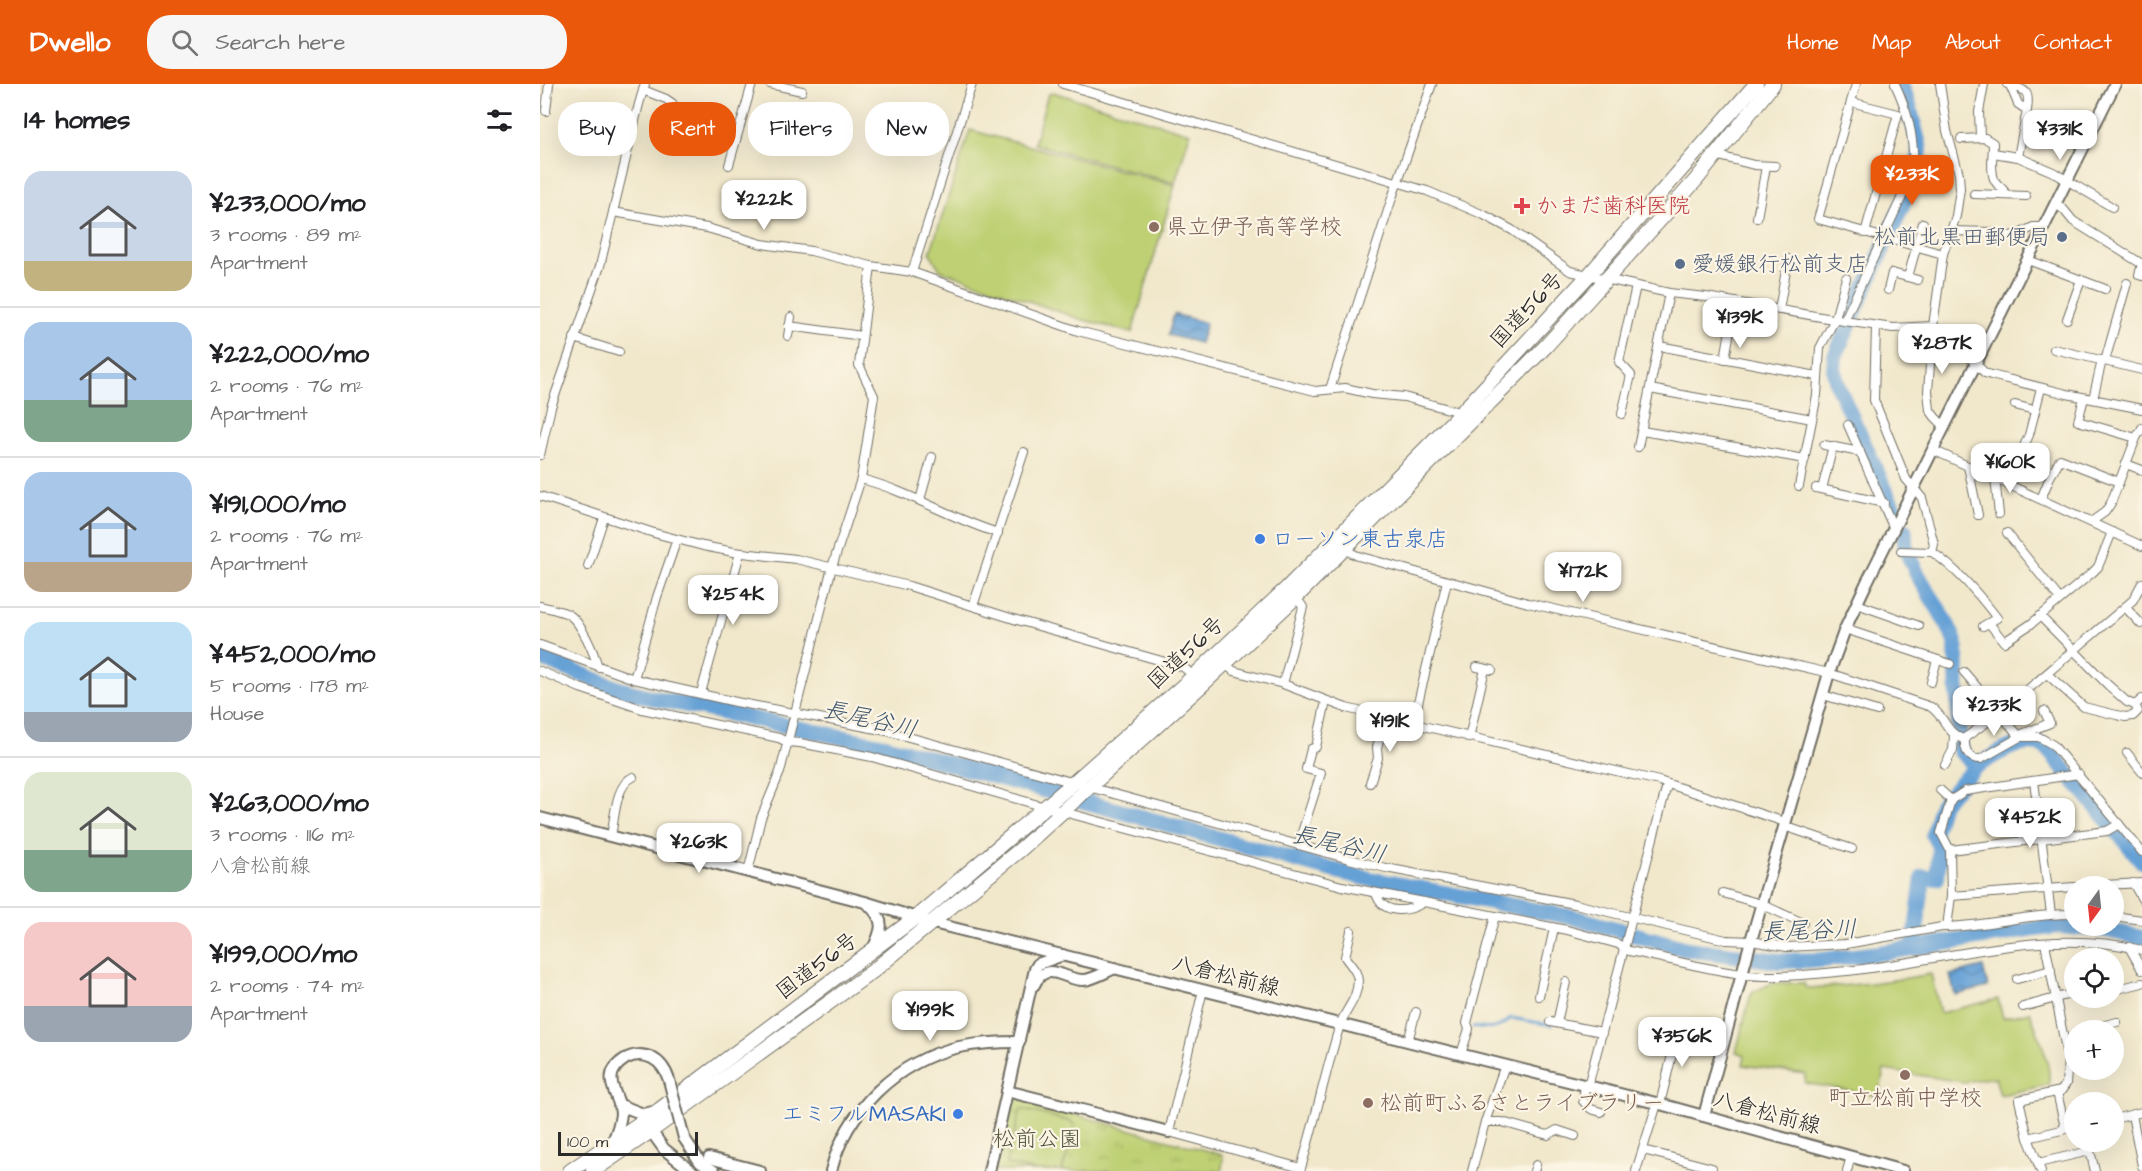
<!DOCTYPE html>
<meta charset="utf-8">
<style>
:root{--surface:#fff;--page:#f6f6f6;--text:#202124;--muted:#757577;--line:#e0e0e0;--accent:#ea580c}
body{margin:0;font-family:"Architects Daughter","Klee One",sans-serif;background:var(--page);color:var(--text);height:100vh;display:flex;flex-direction:column;font-size:22px;white-space:nowrap}
*{box-sizing:border-box;margin:0}
p{font-size:20px;color:var(--muted)}
.icon{flex:none;width:33px;height:33px;fill:none;stroke:currentColor;stroke-width:2;stroke-linecap:round;stroke-linejoin:round}
.map{position:relative;flex:1;overflow:hidden}
.panel{display:flex;flex-direction:column;background:var(--surface);width:540px}
.panel>*{flex:none}
.banner{position:absolute;left:18px;top:18px;width:570px;height:54px;display:flex;gap:12px}
.needle{width:39px;rotate:195deg}
.buttons{position:absolute;left:1524px;top:792px;display:grid;gap:12px}
.buttons a{display:grid;place-items:center;width:60px;height:60px;border-radius:50%;background:var(--surface);box-shadow:0 6px 24px #0002;font-size:30px}
.scale{position:absolute;left:18px;bottom:15px;width:140px;box-sizing:border-box;padding-left:6px;border:3px solid #2b2b2b;border-top:0;font-size:16px;line-height:21px;white-space:nowrap;color:#2b2b2b;-webkit-text-stroke:4px #fcf5e5;paint-order:stroke}
.price{position:absolute;translate:-50% -51px;padding:0 14px;border-radius:12px;background:#fff;color:#222;font-size:20px;line-height:39px;filter:drop-shadow(0 2px 3px #0008)}
.price::after{content:'';position:absolute;left:50%;top:36px;width:18px;height:14px;margin-left:-9px;background:inherit;clip-path:polygon(0 0,100% 0,50% 100%)}
.price.selected{background:var(--accent);color:#fff}
ul{padding:0;list-style:none}
li{display:flex;align-items:center;gap:18px;height:150px;padding:0 24px}
li+li{border-top:2px solid var(--line)}
li span{display:grid;place-items:center;flex:none;width:168px;height:120px;border-radius:18px;color:#555}
li>.icon{margin-inline-start:auto}
span .icon{width:72px;height:72px;fill:#fffc;stroke-width:1}
li b{font-size:26px}
h2{display:flex;justify-content:space-between;align-items:center;height:72px;padding:0 24px;font-size:26px}
.chip{padding:0 21px;border-radius:24px;background:var(--surface);box-shadow:0 6px 24px #0002;font-size:21px;line-height:54px}
.chip.selected{background:var(--accent);color:#fff}
header{display:flex;align-items:center;gap:36px;box-sizing:border-box;height:84px;padding:0 30px;background:var(--accent);color:#fff}
header strong{font-size:28px}
nav{display:flex;gap:33px;margin-inline-start:auto;font-size:21px}
.search{width:420px;height:54px;background:var(--page);display:flex;align-items:center;gap:15px;box-sizing:border-box;padding:0 21px;border-radius:24px;color:var(--muted);font-size:22px}
main{display:flex;flex:1;min-height:0}
.map>svg:first-child{display:block}
.grass{fill:url(#grass-tufts);stroke:#747e4f;stroke-width:1.5}
.pitch{fill:#bed073;stroke:#747e4f;stroke-width:1.5}
.water{fill:url(#water-waves);stroke:#486680;stroke-width:1.5}
.lines{fill:none;stroke-linecap:round;stroke-linejoin:round}
.stream{stroke:#66a1d6;stroke-width:3}
.river{stroke:#66a1d6;stroke-width:16}
.minor-casing{stroke:#706d63;stroke-width:10}
.tertiary-casing{stroke:#706d63;stroke-width:14}
.secondary-casing{stroke:#706d63;stroke-width:14}
.trunk-casing{stroke:#706d63;stroke-width:16}
.minor{stroke:#fff;stroke-width:8}
.tertiary{stroke:#fff;stroke-width:10}
.secondary{stroke:#fff;stroke-width:10}
.trunk{stroke:#fff;stroke-width:14}
.tertiary-bridge-casing{stroke:#706d63;stroke-width:14;stroke-linecap:butt}
.tertiary-bridge{stroke:#fff;stroke-width:10}
.health-dot{fill:#e0444e;stroke:#fcf5e5;stroke-width:2}
.education-dot{fill:#8d6e63;stroke:#fcf5e5;stroke-width:2}
.service-dot{fill:#5c6f8a;stroke:#fcf5e5;stroke-width:2}
.shop-dot{fill:#3f7fe0;stroke:#fcf5e5;stroke-width:2}
.labels{text-anchor:middle;dominant-baseline:central;stroke-width:4.5;stroke-linejoin:round;paint-order:stroke}
.health-label{font-size:22px;fill:#be3a42;stroke:#fcf5e5;text-anchor:start}
.education-label{font-size:22px;fill:#785e54;stroke:#fcf5e5;text-anchor:start}
.service-label{font-size:22px;fill:#4e5e75;stroke:#fcf5e5;text-anchor:end}
.street-label{font-size:22px;fill:#2b2b2b;stroke:#fcf5e5}
.shop-label{font-size:22px;fill:#366cbe;stroke:#fcf5e5;text-anchor:start}
.park-label{font-size:22px;fill:#50543d;stroke:#fcf5e5}
.water-label{font-size:24px;font-style:italic;fill:#435a6f;stroke:#fcf5e5}
</style>
<header>
<strong>Dwello</strong>
<div class="search"><svg class="icon" aria-label="search" viewBox="0 0 24 24"><circle cx="10" cy="10" r="6"/><path d="M15 15l6 6"/></svg>Search here</div>
<nav><a>Home</a><a>Map</a><a>About</a><a>Contact</a></nav>
</header>
<main>
<section class="panel">
<h2>14 homes<svg class="icon" aria-label="filters" viewBox="0 0 24 24"><path d="M4 7h16M4 17h16"/><circle cx="9" cy="7" r="2"/><circle cx="15" cy="17" r="2"/></svg></h2>
<ul>
<li><span style="background:linear-gradient(#c9d6e8 75%,#c2b280 0)"><svg class="icon" aria-label="home" viewBox="0 0 24 24"><path d="M3 11l9-7 9 7M6 9v11h12V9"/></svg></span><div><b>¥233,000/mo</b><p>3 rooms · 89 m²</p><p>Apartment</p></div></li>
<li><span style="background:linear-gradient(#a9c7e8 65%,#7fa58c 0)"><svg class="icon" aria-label="home" viewBox="0 0 24 24"><path d="M3 11l9-7 9 7M6 9v11h12V9"/></svg></span><div><b>¥222,000/mo</b><p>2 rooms · 76 m²</p><p>Apartment</p></div></li>
<li><span style="background:linear-gradient(#a9c7e8 75%,#b9a48a 0)"><svg class="icon" aria-label="home" viewBox="0 0 24 24"><path d="M3 11l9-7 9 7M6 9v11h12V9"/></svg></span><div><b>¥191,000/mo</b><p>2 rooms · 76 m²</p><p>Apartment</p></div></li>
<li><span style="background:linear-gradient(#bfe0f5 75%,#9aa5b1 0)"><svg class="icon" aria-label="home" viewBox="0 0 24 24"><path d="M3 11l9-7 9 7M6 9v11h12V9"/></svg></span><div><b>¥452,000/mo</b><p>5 rooms · 178 m²</p><p>House</p></div></li>
<li><span style="background:linear-gradient(#dfe7d0 65%,#7fa58c 0)"><svg class="icon" aria-label="home" viewBox="0 0 24 24"><path d="M3 11l9-7 9 7M6 9v11h12V9"/></svg></span><div><b>¥263,000/mo</b><p>3 rooms · 116 m²</p><p>八倉松前線</p></div></li>
<li><span style="background:linear-gradient(#f6c9c9 70%,#9aa5b1 0)"><svg class="icon" aria-label="home" viewBox="0 0 24 24"><path d="M3 11l9-7 9 7M6 9v11h12V9"/></svg></span><div><b>¥199,000/mo</b><p>2 rooms · 74 m²</p><p>Apartment</p></div></li>
</ul>
</section>
<div class="map">
<svg width="1602" height="1087" viewBox="0 0 1602 1087">
<defs>
<pattern id="grass-tufts" width="24" height="20" patternUnits="userSpaceOnUse" patternTransform="scale(1.5)"><rect width="24" height="20" fill="#bed073"/><path d="M3 7l-1-3M5 7V3M7 7l1-3M15 17l-1-3M17 17v-4M19 17l1-3" fill="none" stroke="#a3b364"/></pattern>
<pattern id="water-waves" width="16" height="10" patternUnits="userSpaceOnUse" patternTransform="scale(1.5)"><rect width="16" height="10" fill="#66a1d6"/><path d="M0 5q4-4 8 0t8 0" fill="none" stroke="#5483ae"/></pattern>
</defs>
<rect width="100%" height="100%" fill="#fcf5e5"/>
<filter id="ink" filterUnits="userSpaceOnUse"><feTurbulence type="fractalNoise" baseFrequency=".0167" numOctaves="2"/><feDisplacementMap in="SourceGraphic" scale="12" xChannelSelector="R" yChannelSelector="G"/><feConvolveMatrix kernelMatrix="1 2 1 2 8 2 1 2 1" color-interpolation-filters="sRGB"/></filter>
<filter id="wash" filterUnits="userSpaceOnUse"><feTurbulence type="fractalNoise" baseFrequency=".008" numOctaves="4" result="noise"/><feDisplacementMap in="SourceGraphic" scale="24" xChannelSelector="R" yChannelSelector="G"/><feGaussianBlur stdDeviation="1.35" result="paint"/><feColorMatrix in="noise" values="0 0 0 0 0 0 0 0 0 0 0 0 0 0 0 0 0 1.4 0 .05"/><feComposite in="paint" operator="in"/></filter>
<g filter="url(#wash)">
<rect width="100%" height="100%" fill="#f1e8cc"/>
<path class="grass" d="M471 1013 683 1071 682 1087H455Z"/>
<g class="pitch">
<path d="M516 9 650 49 635 99 494 60 508 10Z"/>
<path d="M430 46 635 101 592 249 540 235 400 186 390 169Z"/>
<path d="M1391 890 1400 929 1458 915 1463 934 1490 928C1496 946 1514 984 1508 1001L1460 1011 1455 993 1424 998 1344 986 1339 1012 1265 999V990L1203 981 1205 971 1196 968 1210 913 1213 908 1232 899H1264L1265 903 1269 904C1312 902 1349 898 1391 890Z"/>
<path d="M481 1025 532 1038 535 1043 522 1087H495L466 1080Z"/>
</g>
<g class="water">
<path d="M634 230 666 239 660 259 628 251Z"/>
<path d="M1443 883 1448 903 1415 911 1410 891Z"/>
</g>
<g class="lines">
<path class="stream" d="M933 943C948 946 959 946 971 934L1011 941"/>
<g class="river">
<path d="M1353 423 1298 303 1294 287 1295 272 1377 88 1380 65 1369 22 1361 0"/>
<path d="M1364 445C1366 452 1364 458 1366 464 1377 499 1405 527 1416 561L1420 667 1436 682C1458 670 1479 652 1505 662L1602 777"/>
<path d="M0 574 79 605 122 616 345 662 792 786 830 795 1036 834 1147 865 1238 877 1282 876 1340 869 1516 842 1567 846 1602 854"/>
<path d="M1374 863 1383 793 1397 794 1400 764 1393 751 1401 721 1436 682"/>
</g>
</g>
</g>
<g filter="url(#ink)">
<g class="lines">
<defs>
<g id="minor">
<path d="M230 0 262 7"/>
<path d="M523 0 887 107 944 131 972 146 1030 187 1129 209 1166 213 1304 237 1353 244 1393 242 1410 254 1445 289 1451 291 1527 310 1602 325"/>
<path d="M1316 0 1278 135 1403 170"/>
<path d="M1400 0 1407 47 1419 90 1420 105 1416 132 1403 170 1393 242 1388 307 1390 326 1395 333 1405 343"/>
<path d="M1467 0 1470 1 1478 20 1487 26 1478 73"/>
<path d="M1470 1C1487 6 1490 8 1487 26"/>
<path d="M103 6 126 15 132 19 139 30 155 38"/>
<path d="M1311 18 1358 30 1325 149"/>
<path d="M6 27 9 0"/>
<path d="M1440 53 1439 28 1444 0"/>
<path d="M1421 55 1445 54 1453 59C1453 71 1450 84 1454 95 1457 103 1464 103 1466 111"/>
<path d="M1453 69 1478 73 1513 88 1572 123"/>
<path d="M1175 71 1214 81 1235 82"/>
<path d="M189 81 212 0"/>
<path d="M1434 110 1486 112"/>
<path d="M1516 120 1524 126 1533 137 1602 180 1599 191 1602 192"/>
<path d="M73 128 167 144 222 160 271 167 331 182 372 188 538 247 775 307 805 304 832 310 864 313 923 329"/>
<path d="M1217 134 1226 82"/>
<path d="M1410 147 1450 148 1469 152 1477 151 1493 143H1504"/>
<path d="M1488 176 1565 205"/>
<path d="M372 188 432 0"/>
<path d="M1368 193 1383 139"/>
<path d="M1348 206 1352 189 1378 196"/>
<path d="M1239 226 1248 175"/>
<path d="M1527 235 1541 196"/>
<path d="M1304 237 1373 89C1375 59 1368 27 1355 0"/>
<path d="M249 242 322 252"/>
<path d="M1336 242 1334 316 1366 395 1382 414 1394 460 1392 468C1418 486 1438 509 1457 534L1443 542"/>
<path d="M248 252 251 233"/>
<path d="M34 254 79 268"/>
<path d="M1119 262 1277 292"/>
<path d="M1514 265 1602 286"/>
<path d="M1185 275 1195 218"/>
<path d="M1565 277 1587 199"/>
<path d="M790 305 852 114 892 0"/>
<path d="M1110 305 1272 335"/>
<path d="M1544 314 1538 337 1596 354"/>
<path d="M1553 315 1562 276"/>
<path d="M1475 321 1494 326"/>
<path d="M1082 330 1091 291 1079 278 1096 202"/>
<path d="M1308 341 1354 445"/>
<path d="M1102 347 1265 375"/>
<path d="M1284 361 1320 368"/>
<path d="M1098 363 1129 209"/>
<path d="M1393 366 1602 462"/>
<path d="M0 371 11 323 60 182 99 20 105 0"/>
<path d="M1586 380 1602 386"/>
<path d="M1428 382 1438 431"/>
<path d="M1455 394 1459 430"/>
<path d="M321 395C369 407 411 435 458 449"/>
<path d="M1467 400 1489 351 1501 304"/>
<path d="M1259 402 1277 311 1280 264 1295 235 1306 194"/>
<path d="M1276 404 1344 419"/>
<path d="M1282 405 1293 362"/>
<path d="M0 412 114 449 163 462 194 468 256 475 369 502 477 536 643 583 655 593"/>
<path d="M1501 415 1510 393 1520 375 1579 398"/>
<path d="M380 416 392 373"/>
<path d="M1551 438 1565 428 1571 419 1596 354 1602 344"/>
<path d="M1467 449 1519 514"/>
<path d="M801 464 818 472 988 519 1289 589 1391 623C1406 634 1406 649 1423 655L1459 630 1585 523 1593 516 1602 499"/>
<path d="M1361 467 1392 468"/>
<path d="M48 482 64 434"/>
<path d="M1317 520 1379 542"/>
<path d="M0 522C9 524 19 526 28 530 41 537 54 569 58 583"/>
<path d="M433 522 484 368"/>
<path d="M1585 523 1601 540"/>
<path d="M1500 532 1568 601 1587 618 1595 621 1598 627 1593 632 1585 633 1544 623 1507 590"/>
<path d="M1449 539 1464 558 1491 540 1553 488 1558 483 1572 448"/>
<path d="M1305 545 1410 580"/>
<path d="M0 561 94 595 196 618 347 647 809 775 846 784 1035 820 1186 856 1211 857 1247 863 1306 860 1402 843C1446 843 1490 829 1534 830"/>
<path d="M684 580 694 587 743 600 806 624 1119 697 1245 738"/>
<path d="M937 583 952 586"/>
<path d="M0 587 40 604 102 625 239 654 247 658 260 659 332 673 505 723 802 802 1027 846 1078 860 1089 867C1126 874 1163 885 1201 890 1226 894 1269 891 1296 888 1396 880 1502 841 1602 866"/>
<path d="M1424 588 1480 653H1499L1513 661 1602 768"/>
<path d="M94 595 117 513 137 455"/>
<path d="M1391 598 1397 576"/>
<path d="M743 600 763 523 756 513"/>
<path d="M161 609 200 469"/>
<path d="M1283 611 1337 627"/>
<path d="M1595 621 1602 615"/>
<path d="M873 640 907 497"/>
<path d="M1482 650 1510 639 1504 627"/>
<path d="M929 654 945 585"/>
<path d="M1425 655C1424 666 1429 676 1441 675L1480 653"/>
<path d="M1587 669 1602 688"/>
<path d="M1405 681 1413 666 1414 651"/>
<path d="M1494 697 1511 830"/>
<path d="M830 699 838 674 837 663 846 633"/>
<path d="M1400 706 1411 716"/>
<path d="M1244 742 1312 765"/>
<path d="M71 752C75 734 75 701 93 693"/>
<path d="M758 761 781 689 766 685 771 665 776 663 786 617"/>
<path d="M1410 766 1567 747 1579 740"/>
<path d="M208 788 221 734 240 688 292 483 321 395 334 312 319 281 331 182"/>
<path d="M1593 799 1602 815"/>
<path d="M1545 802 1602 799"/>
<path d="M836 809C842 831 868 829 884 818"/>
<path d="M1183 809 1221 820 1263 839"/>
<path d="M1411 812 1534 803"/>
<path d="M1574 832 1602 836"/>
<path d="M1407 843 1411 812 1410 766 1401 749 1411 716 1425 707 1539 690"/>
<path d="M1589 863 1602 886"/>
<path d="M1477 895 1511 886"/>
<path d="M663 906 629 1048 761 1084C775 1037 785 990 799 944 804 926 817 918 818 897 818 887 810 881 805 873L811 847"/>
<path d="M1574 906 1602 899"/>
<path d="M999 912 1014 844"/>
<path d="M1483 923 1534 909"/>
<path d="M1010 938 1062 948"/>
<path d="M1017 939 1026 898"/>
<path d="M1545 946 1577 938"/>
<path d="M868 957 876 928"/>
<path d="M921 970 929 945 927 939 955 832"/>
<path d="M1045 1001 1043 1017 1051 1025 1061 1028"/>
<path d="M1048 1002 1127 701"/>
<path d="M1517 1008 1525 1044"/>
<path d="M1120 1020 1139 942"/>
<path d="M1592 1031 1602 1082"/>
<path d="M1574 1035 1602 1028"/>
<path d="M945 1038H962L1008 1051 1017 1046 1035 1052"/>
<path d="M1488 1054 1534 1043"/>
<path d="M1103 1066 1172 1084"/>
<path d="M1498 1079 1550 1067 1555 1087"/>
<path d="M932 1087 945 1038 965 981"/>
<path d="M994 1087 996 1081"/>
<path d="M1096 1087 1117 1020"/>
<path d="M1307 1087 1311 1072"/>
<path d="M1501 1087 1488 1054 1479 1016 1521 1007 1526 1000 1528 976 1505 859"/>
</g>
<g id="tertiary">
<path d="M494 901C506 875 524 896 543 896 553 896 565 888 575 884"/>
<path d="M467 1007 629 1048"/>
<path d="M80 1021 103 1030 113 1028"/>
<path d="M1164 1032 1210 860 1289 589 1305 545 1326 500 1575 0"/>
<path d="M111 1047 124 1065 152 1087"/>
<path d="M144 1054 160 1078 174 1087"/>
<path d="M73 1057C77 1048 80 1039 81 1030 81 1011 57 993 85 975 94 970 104 970 112 974 122 979 126 987 129 996"/>
<path d="M169 1074 220 1087"/>
<path d="M291 1087C306 1026 357 977 419 963 439 959 459 958 479 958"/>
<path d="M449 1087 495 885 498 880 523 871"/>
</g>
<g id="secondary">
<path d="M0 734 325 818 393 839 1120 1020 1363 1087"/>
<path d="M329 821C346 837 342 846 333 865"/>
</g>
<g id="trunk">
<path d="M30 1087 119 1026 375 834 532 700 654 592 749 502 922 328 1048 192 1216 0"/>
<path d="M53 1087 111 1047 333 887 481 765 662 601 756 513 1006 262 1156 96 1233 0"/>
</g>
</defs>
<use href="#minor" class="minor-casing"/>
<use href="#tertiary" class="tertiary-casing"/>
<use href="#secondary" class="secondary-casing"/>
<use href="#trunk" class="trunk-casing"/>
<use href="#minor" class="minor"/>
<use href="#tertiary" class="tertiary"/>
<use href="#secondary" class="secondary"/>
<use href="#trunk" class="trunk"/>
<defs>
<path id="tertiary-bridge" d="M129 996 144 1054"/>
</defs>
<use href="#tertiary-bridge" class="tertiary-bridge-casing"/>
<use href="#tertiary-bridge" class="tertiary-bridge"/>
</g>
</g>
<path class="health-dot" d="M979 113h6v6h6v6h-6v6h-6v-6h-6v-6h6z"/>
<g class="education-dot">
<circle cx="614" cy="143" r="6"/>
<circle cx="1365" cy="991" r="6"/>
<circle cx="828" cy="1019" r="6"/>
</g>
<g class="service-dot">
<circle cx="1522" cy="153" r="6"/>
<circle cx="1140" cy="180" r="6"/>
</g>
<g class="shop-dot">
<circle cx="720" cy="455" r="6"/>
<circle cx="418" cy="1030" r="6"/>
</g>
<g class="labels">
<g class="health-label">
<text x="996" y="122">かまだ歯科医院</text>
</g>
<g class="education-label">
<text x="626" y="143">県立伊予高等学校</text>
<text x="1365" y="1014" text-anchor="middle">町立松前中学校</text>
<text x="840" y="1019">松前町ふるさとライブラリー</text>
</g>
<g class="service-label">
<text x="1510" y="153">松前北黒田郵便局</text>
<text x="1152" y="180" text-anchor="start">愛媛銀行松前支店</text>
</g>
<g class="street-label">
<text transform="translate(987 226) rotate(-47)">国道56号</text>
<text transform="translate(646 569) rotate(-43)">国道56号</text>
<text transform="translate(277 882) rotate(-37)">国道56号</text>
<text transform="translate(686 892) rotate(14)">八倉松前線</text>
<text transform="translate(1227 1029) rotate(15)">八倉松前線</text>
</g>
<g class="shop-label">
<text x="732" y="455">ローソン東古泉店</text>
<text x="406" y="1030" text-anchor="end">エミフルMASAKI</text>
</g>
<g class="park-label">
<text x="497" y="1055">松前公園</text>
</g>
<g class="water-label">
<text transform="translate(330 636) rotate(13)">長尾谷川</text>
<text transform="translate(799 761) rotate(13)">長尾谷川</text>
<text transform="translate(1269 847) rotate(-2)">長尾谷川</text>
</g>
</g>
</svg>
<div class="buttons">
<a><svg class="needle" viewBox="-14 -14 28 28"><path d="M0-13l5 13h-10z" fill="#e53935"/><path d="M0 13l5-13h-10z" fill="#757577"/></svg></a>
<a><svg class="icon" aria-label="locate" viewBox="0 0 24 24"><circle cx="12" cy="12" r="6"/><path d="M12 2v4M12 18v4M2 12h4M18 12h4"/></svg></a>
<a>+</a>
<a>−</a>
</div>
<div class="scale">100 m</div>
<b class="price" style="left:1520px;top:77px">¥331K</b>
<b class="price selected" style="left:1372px;top:122px">¥233K</b>
<b class="price" style="left:224px;top:147px">¥222K</b>
<b class="price" style="left:1200px;top:265px">¥139K</b>
<b class="price" style="left:1402px;top:291px">¥287K</b>
<b class="price" style="left:1470px;top:410px">¥160K</b>
<b class="price" style="left:1043px;top:519px">¥172K</b>
<b class="price" style="left:193px;top:542px">¥254K</b>
<b class="price" style="left:1454px;top:653px">¥233K</b>
<b class="price" style="left:850px;top:669px">¥191K</b>
<b class="price" style="left:1490px;top:765px">¥452K</b>
<b class="price" style="left:159px;top:790px">¥263K</b>
<b class="price" style="left:390px;top:958px">¥199K</b>
<b class="price" style="left:1142px;top:984px">¥356K</b>
<div class="banner">
<a class="chip">Buy</a>
<a class="chip selected">Rent</a>
<a class="chip">Filters</a>
<a class="chip">New</a>
</div>
</div>
</main>
